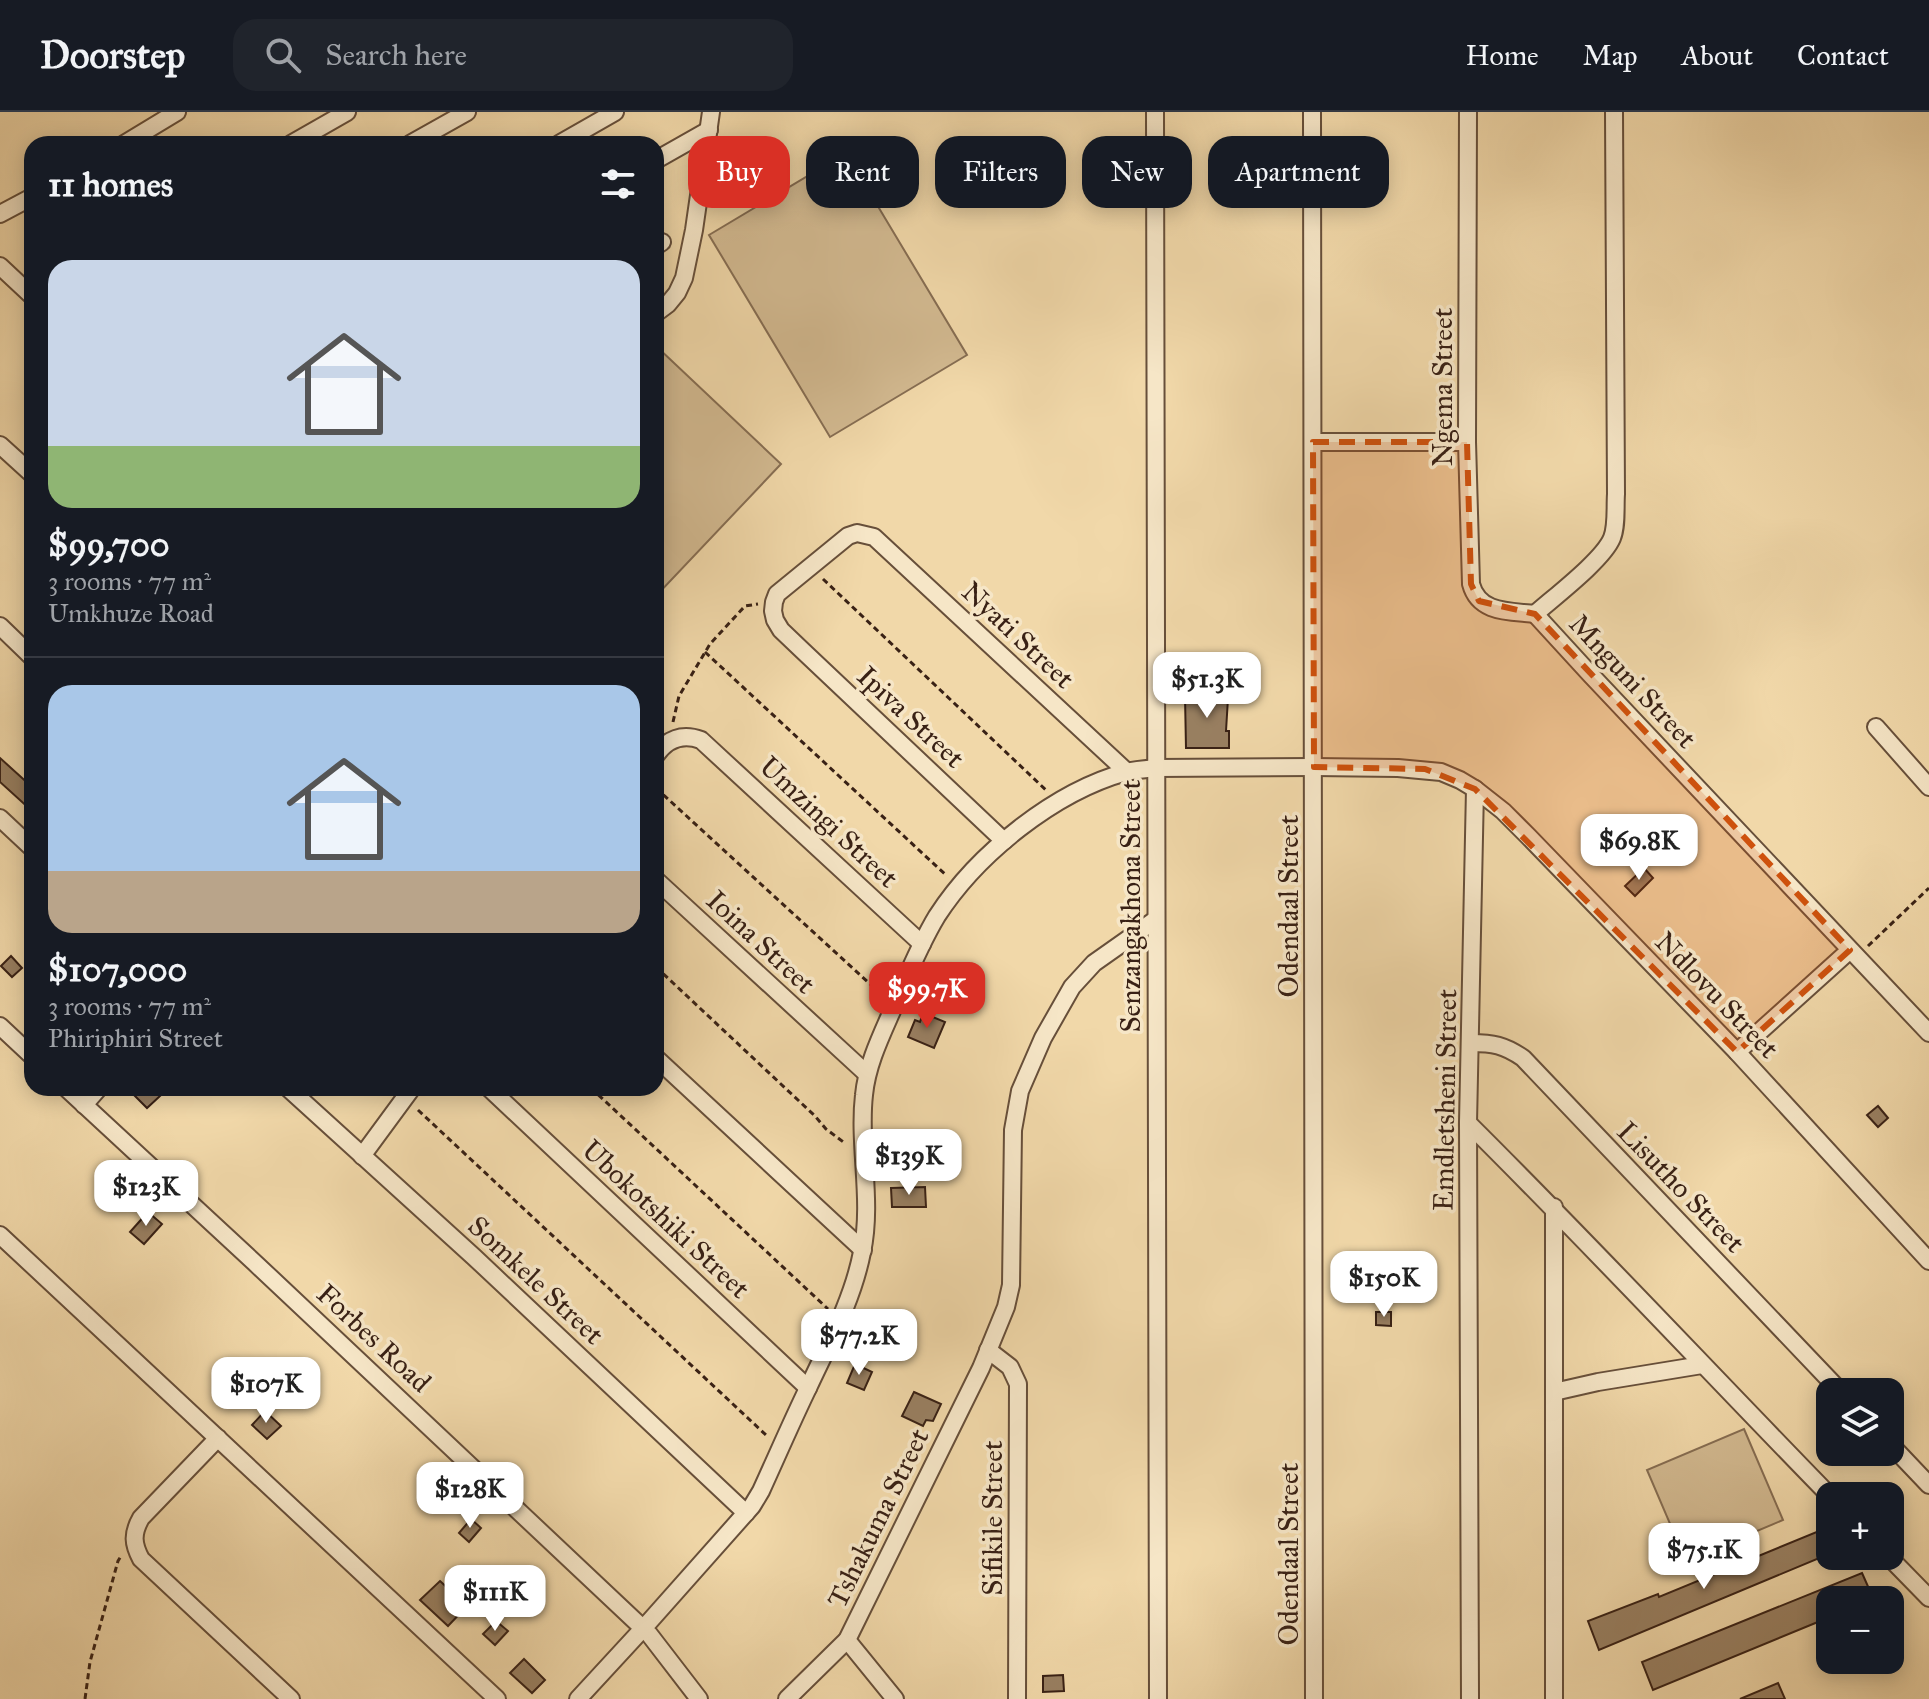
<!DOCTYPE html>
<meta charset="utf-8">
<style>
:root{--surface:#171b24;--page:#20242c;--text:#f1f3f6;--muted:#9ea1a6;--line:#363941;--accent:#d93025}
body{margin:0;font-family:"IM FELL Great Primer",serif;background:var(--page);color:var(--text);height:100vh;display:flex;flex-direction:column;font-size:30px;white-space:nowrap}
*{box-sizing:border-box;margin:0}
p{font-size:26px;color:var(--muted)}
.icon{flex:none;width:44px;height:44px;fill:none;stroke:currentColor;stroke-width:2;stroke-linecap:round;stroke-linejoin:round}
.map{position:relative;flex:1;overflow:hidden}
.details{position:absolute;left:24px;top:24px;width:640px;height:960px;display:flex;flex-direction:column;background:var(--surface);border-radius:24px;box-shadow:0 4px 20px #0003}
.details>*{flex:none}
.top-card{position:absolute;left:688px;top:24px;width:760px;height:72px;display:flex;gap:16px}
.controls{position:absolute;left:1816px;top:1266px;display:grid;gap:16px}
.controls a{display:grid;place-items:center;width:88px;height:88px;border-radius:16px;background:var(--surface);box-shadow:0 4px 20px #0003;font-size:40px}
.price{position:absolute;translate:-50% -68px;padding:0 18px;border-radius:16px;background:#fff;color:#222;font-size:26px;line-height:52px;filter:drop-shadow(0 2px 4px #0008)}
.price::after{content:'';position:absolute;left:50%;top:48px;width:24px;height:18px;margin-left:-12px;background:inherit;clip-path:polygon(0 0,100% 0,50% 100%)}
.price.current{background:var(--accent);color:#fff}
ul{padding:0;list-style:none}
li{display:grid;align-content:center;gap:16px;height:424px;padding:0 24px}
li+li{border-top:2px solid var(--line)}
li span{display:grid;place-items:center;height:248px;border-radius:24px;color:#555}
li>.icon{margin-inline-start:auto}
span .icon{width:144px;height:144px;fill:#fffc;stroke-width:1}
li b{font-size:34px}
h2{display:flex;justify-content:space-between;align-items:center;height:96px;padding:0 24px;font-size:34px}
.pill{padding:0 28px;border-radius:24px;background:var(--surface);box-shadow:0 4px 20px #0003;font-size:28px;line-height:72px}
.pill.current{background:var(--accent);color:#fff}
header{display:flex;align-items:center;gap:48px;box-sizing:border-box;height:112px;padding:0 40px;background:var(--surface);border-bottom:2px solid var(--line)}
header strong{font-size:38px}
nav{display:flex;gap:44px;margin-inline-start:auto;font-size:28px}
.search{width:560px;height:72px;background:var(--page);display:flex;align-items:center;gap:20px;box-sizing:border-box;padding:0 28px;border-radius:24px;color:var(--muted);font-size:30px}
.map>svg:first-child{display:block}
.green{fill:#d2b990;stroke:#866d52;stroke-width:2}
.building{fill:#998062;stroke:#392115;stroke-width:2}
.lines{fill:none;stroke-linecap:round;stroke-linejoin:round}
.minor-casing{stroke:#674f3a;stroke-width:20}
.path{stroke:#392115;stroke-width:3;stroke-dasharray:6 4;stroke-linecap:butt}
.minor{stroke:#f6e6c7;stroke-width:16}
.marked{fill:#ce510d;fill-opacity:0.2;stroke:#ce510d;stroke-width:6;stroke-dasharray:16 10;stroke-linejoin:round}
.labels{text-anchor:middle;dominant-baseline:central;stroke-width:7;stroke-linejoin:round;paint-order:stroke}
.street-label{font-size:28px;fill:#392115;stroke:#f6e6c7}
</style>
<header>
<strong>Doorstep</strong>
<div class="search"><svg class="icon" aria-label="search" viewBox="0 0 24 24"><circle cx="10" cy="10" r="6"/><path d="M15 15l6 6"/></svg>Search here</div>
<nav><a>Home</a><a>Map</a><a>About</a><a>Contact</a></nav>
</header>
<div class="map">
<svg width="1929" height="1587" viewBox="0 0 1929 1587">
<rect width="100%" height="100%" fill="#f1d8a9"/>
<filter id="stains"><feTurbulence type="fractalNoise" baseFrequency=".0025" numOctaves="4"/><feColorMatrix values="0 0 0 0 .2 0 0 0 0 .09 0 0 0 0 .02 0 0 0 .5 -.17"/></filter>
<radialGradient id="worn" r=".72"><stop offset=".6" stop-color="#630" stop-opacity="0"/><stop offset="1" stop-color="#630" stop-opacity=".3"/></radialGradient>
<g class="green">
<path d="M846 41 967 243 830 325 709 123Z"/>
<path d="M656 234 781 352 656 484Z"/>
<path d="M1744 1317 1783 1408 1686 1449 1647 1358Z"/>
</g>
<g class="building">
<path d="M1207 577H1227L1228 586 1226 619H1229V636H1186L1185 584 1207 585Z"/>
<path d="M0 646 32 675V699L0 670Z"/>
<path d="M1644 756 1653 766 1635 784 1625 774Z"/>
<path d="M11 844 22 856 12 865 1 854Z"/>
<path d="M923 901 945 910 934 936 908 925 915 908 920 910Z"/>
<path d="M127 976H152L160 984 147 996Z"/>
<path d="M1878 994 1888 1006 1878 1015 1867 1003Z"/>
<path d="M925 1075 926 1095H892L891 1076Z"/>
<path d="M148 1100 162 1112 144 1132 130 1120Z"/>
<path d="M1376 1200H1391V1214L1376 1213Z"/>
<path d="M855 1252 872 1260 864 1278 847 1271Z"/>
<path d="M914 1280 941 1292 933 1309 926 1308 923 1314 902 1304Z"/>
<path d="M265 1299 281 1314 267 1327 252 1313Z"/>
<path d="M471 1407 481 1416 469 1430 459 1421Z"/>
<path d="M1819 1419 1829 1442 1599 1538 1588 1509 1658 1482 1659 1485Z"/>
<path d="M1862 1461 1874 1488H1830V1505L1653 1578 1642 1550Z"/>
<path d="M440 1469 467 1494 448 1514 420 1488Z"/>
<path d="M496 1509 508 1519 495 1533 483 1522Z"/>
<path d="M524 1547 545 1568 532 1581 510 1561Z"/>
<path d="M1063 1563 1064 1579 1043 1580V1564Z"/>
<path d="M1778 1571 1785 1587H1740Z"/>
</g>
<g class="lines">
<defs>
<g id="minor">
<path d="M1155 0 1158 1587"/>
<path d="M1312 0 1314 1587"/>
<path d="M1468 0 1467 330 1471 472C1479 502 1510 499 1535 502"/>
<path d="M124 32 177 0"/>
<path d="M291 32 347 0"/>
<path d="M410 32 467 0"/>
<path d="M559 32 615 0"/>
<path d="M656 48 709 18"/>
<path d="M0 102 32 85"/>
<path d="M656 134 662 130"/>
<path d="M0 154 32 184"/>
<path d="M656 201 668 192 677 181 684 166 694 118 711 0"/>
<path d="M1313 330H1467"/>
<path d="M0 333 32 362"/>
<path d="M1535 502 1590 562 1929 921"/>
<path d="M1535 502C1554 485 1603 448 1612 426 1617 414 1615 396 1616 382L1614 0"/>
<path d="M0 514 32 545"/>
<path d="M1876 615 1929 675"/>
<path d="M656 643C667 627 682 621 701 628L922 832"/>
<path d="M0 706 32 736"/>
<path d="M1004 729 803 539 781 518 775 508 773 499 774 490 777 482 848 424 857 421 874 425 1127 660"/>
<path d="M656 768 867 962"/>
<path d="M0 914 32 944"/>
<path d="M1471 931C1493 931 1504 933 1523 946L1841 1280"/>
<path d="M1737 940 1850 838"/>
<path d="M656 946 863 1138"/>
<path d="M66 976 255 1151 649 1522 699 1587"/>
<path d="M288 976 474 1145 746 1401"/>
<path d="M489 976 808 1276"/>
<path d="M84 993 99 976"/>
<path d="M1468 1011C1591 1133 1709 1260 1830 1384"/>
<path d="M362 1044 412 976"/>
<path d="M1554 1095V1587"/>
<path d="M0 1123 497 1587"/>
<path d="M988 1238 1010 1255 1018 1272 1017 1587"/>
<path d="M1554 1280 1598 1270 1702 1253"/>
<path d="M218 1326 141 1406C132 1422 133 1432 141 1447L291 1587"/>
<path d="M1890 1332 1929 1373"/>
<path d="M1888 1444 1929 1486"/>
<path d="M847 1528 895 1587"/>
<path d="M578 1587 649 1510 752 1394 761 1379C777 1344 792 1309 809 1274 829 1231 853 1187 862 1140 873 1089 858 1034 864 983 867 951 883 920 895 892 908 862 920 832 937 804 977 742 1054 680 1126 660 1135 658 1146 657 1156 656L1314 655 1398 656 1441 660 1460 668 1475 677 1503 699 1528 724 1737 940 1929 1149"/>
<path d="M787 1587 847 1528 981 1256 1006 1195 1011 1173 1013 1018 1020 979 1043 926 1072 875 1094 851 1155 808"/>
<path d="M1470 1587 1468 1011 1475 677"/>
</g>
</defs>
<use href="#minor" class="minor-casing"/>
<g class="path">
<path d="M823 467 1047 679"/>
<path d="M705 540 947 764"/>
<path d="M673 610 679 584 710 532 745 494 758 492"/>
<path d="M656 676 882 883"/>
<path d="M1868 834 1929 776"/>
<path d="M656 855 815 1004 826 1017 846 1032"/>
<path d="M591 976 828 1197"/>
<path d="M418 998 766 1323"/>
<path d="M85 1587 90 1550 118 1449 121 1444"/>
</g>
<use href="#minor" class="minor"/>
</g>
<path class="marked" d="M1313 330H1467L1471 472 1479 489 1535 502 1850 838 1737 940 1475 677 1425 657 1314 655Z"/>
<g class="labels">
<g class="street-label">
<text transform="translate(1442 275) rotate(-90)">Ngema Street</text>
<text transform="translate(1018 523) rotate(43)">Nyati Street</text>
<text transform="translate(1633 569) rotate(47)">Mnguni Street</text>
<text transform="translate(911 605) rotate(43)">Ipiva Street</text>
<text transform="translate(829 710) rotate(43)">Umzingi Street</text>
<text transform="translate(1130 794) rotate(-90)">Senzangakhona Street</text>
<text transform="translate(1288 794) rotate(-90)">Odendaal Street</text>
<text transform="translate(761 830) rotate(43)">Ioina Street</text>
<text transform="translate(1717 883) rotate(46)">Ndlovu Street</text>
<text transform="translate(1445 988) rotate(-89)">Emdletsheni Street</text>
<text transform="translate(1681 1075) rotate(46)">Lisutho Street</text>
<text transform="translate(666 1107) rotate(43)">Ubokotshiki Street</text>
<text transform="translate(536 1168) rotate(43)">Somkele Street</text>
<text transform="translate(374 1226) rotate(43)">Forbes Road</text>
<text transform="translate(878 1406) rotate(-64)">Tshakuma Street</text>
<text transform="translate(992 1406) rotate(-90)">Sifikile Street</text>
<text transform="translate(1288 1442) rotate(-90)">Odendaal Street</text>
</g>
</g>
<rect width="100%" height="100%" filter="url(#stains)"/>
<rect width="100%" height="100%" fill="url(#worn)"/>
</svg>
<div class="controls">
<a><svg class="icon" aria-label="layers" viewBox="0 0 24 24"><path d="M12 4l9 5-9 5-9-5zM3 14l9 5 9-5"/></svg></a>
<a>+</a>
<a>−</a>
</div>
<b class="price" style="left:1207px;top:608px">$51.3K</b>
<b class="price" style="left:1639px;top:770px">$69.8K</b>
<b class="price current" style="left:927px;top:918px">$99.7K</b>
<b class="price" style="left:909px;top:1085px">$139K</b>
<b class="price" style="left:146px;top:1116px">$123K</b>
<b class="price" style="left:1384px;top:1207px">$150K</b>
<b class="price" style="left:859px;top:1265px">$77.2K</b>
<b class="price" style="left:266px;top:1313px">$107K</b>
<b class="price" style="left:470px;top:1418px">$128K</b>
<b class="price" style="left:1704px;top:1479px">$75.1K</b>
<b class="price" style="left:495px;top:1521px">$111K</b>
<div class="top-card">
<a class="pill current">Buy</a>
<a class="pill">Rent</a>
<a class="pill">Filters</a>
<a class="pill">New</a>
<a class="pill">Apartment</a>
</div>
<section class="details">
<h2>11 homes<svg class="icon" aria-label="filters" viewBox="0 0 24 24"><path d="M4 7h16M4 17h16"/><circle cx="9" cy="7" r="2"/><circle cx="15" cy="17" r="2"/></svg></h2>
<ul>
<li><span style="background:linear-gradient(#c9d6e8 75%,#8fb573 0)"><svg class="icon" aria-label="home" viewBox="0 0 24 24"><path d="M3 11l9-7 9 7M6 9v11h12V9"/></svg></span><div><b>$99,700</b><p>3 rooms · 77 m²</p><p>Umkhuze Road</p></div></li>
<li><span style="background:linear-gradient(#a9c7e8 75%,#b9a48a 0)"><svg class="icon" aria-label="home" viewBox="0 0 24 24"><path d="M3 11l9-7 9 7M6 9v11h12V9"/></svg></span><div><b>$107,000</b><p>3 rooms · 77 m²</p><p>Phiriphiri Street</p></div></li>
</ul>
</section>
</div>
